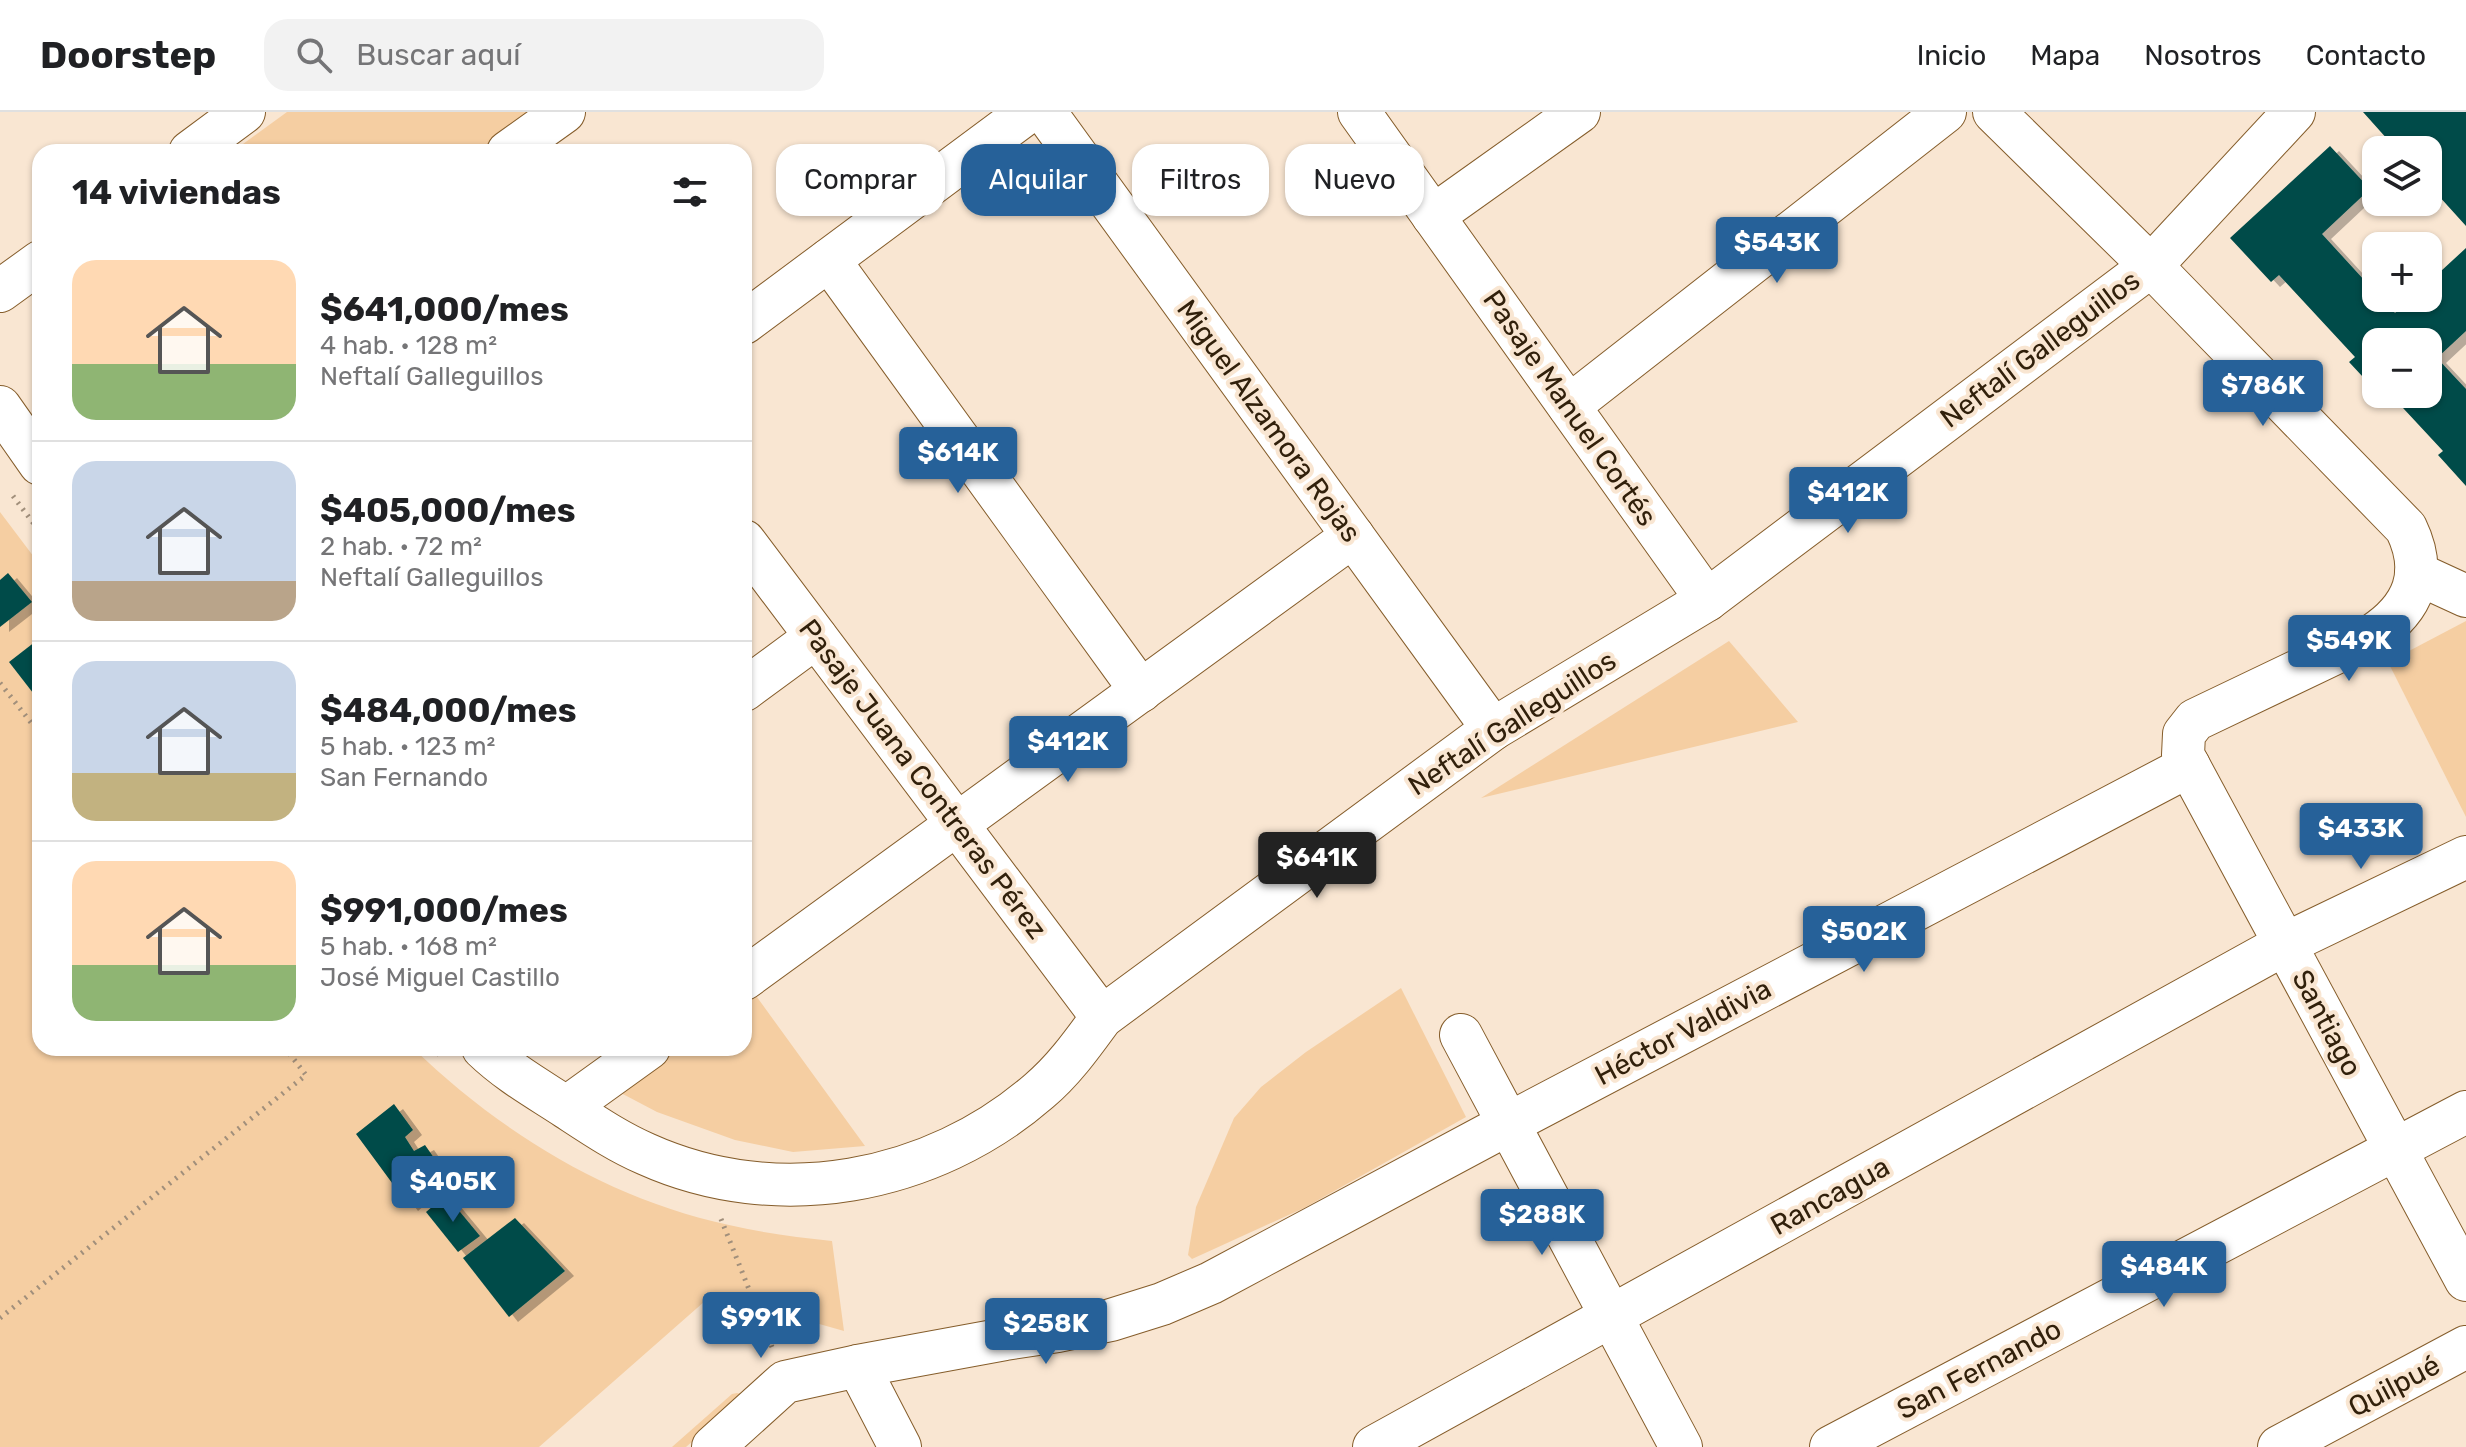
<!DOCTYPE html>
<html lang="es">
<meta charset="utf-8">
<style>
:root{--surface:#fff;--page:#f2f2f2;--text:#202124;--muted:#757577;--line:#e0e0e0;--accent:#266199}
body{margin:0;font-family:Rubik,sans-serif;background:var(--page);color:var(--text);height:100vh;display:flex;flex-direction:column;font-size:30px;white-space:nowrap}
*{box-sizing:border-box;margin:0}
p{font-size:26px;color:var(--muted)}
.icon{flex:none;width:44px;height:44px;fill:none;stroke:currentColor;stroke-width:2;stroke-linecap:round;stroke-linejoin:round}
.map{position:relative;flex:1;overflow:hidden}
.side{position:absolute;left:32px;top:32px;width:720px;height:912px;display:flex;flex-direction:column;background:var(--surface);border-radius:24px;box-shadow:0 2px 6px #0004}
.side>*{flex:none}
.top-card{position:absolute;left:776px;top:32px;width:760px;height:72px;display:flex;gap:16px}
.fabs{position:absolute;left:2362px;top:24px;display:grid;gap:16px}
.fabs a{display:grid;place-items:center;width:80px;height:80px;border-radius:16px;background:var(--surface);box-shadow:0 2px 6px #0004;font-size:40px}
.price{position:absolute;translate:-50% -68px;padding:0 18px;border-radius:8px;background:var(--accent);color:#fff;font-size:26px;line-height:52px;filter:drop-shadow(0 2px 4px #0008)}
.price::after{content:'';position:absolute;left:50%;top:48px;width:24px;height:18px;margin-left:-12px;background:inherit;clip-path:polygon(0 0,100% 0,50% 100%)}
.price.on{background:#222;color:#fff}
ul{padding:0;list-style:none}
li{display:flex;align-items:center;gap:24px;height:200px;padding:0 40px}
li+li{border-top:2px solid var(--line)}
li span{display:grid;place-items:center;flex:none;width:224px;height:160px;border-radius:24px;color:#555}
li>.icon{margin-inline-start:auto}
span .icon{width:96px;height:96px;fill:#fffc;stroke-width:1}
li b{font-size:34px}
h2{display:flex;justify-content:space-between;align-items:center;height:96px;padding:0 40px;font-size:34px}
.chip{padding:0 28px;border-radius:24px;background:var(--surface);box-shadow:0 2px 6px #0004;font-size:28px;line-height:72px}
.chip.on{background:var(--accent);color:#fff}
header{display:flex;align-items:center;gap:48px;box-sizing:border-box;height:112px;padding:0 40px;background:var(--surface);border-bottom:2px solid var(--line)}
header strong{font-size:38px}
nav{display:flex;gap:44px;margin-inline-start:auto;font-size:28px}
.search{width:560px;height:72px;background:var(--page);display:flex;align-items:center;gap:20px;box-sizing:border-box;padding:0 28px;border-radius:24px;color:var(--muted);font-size:30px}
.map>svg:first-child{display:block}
.green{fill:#f5cea2}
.building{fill:#064c49;filter:url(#shadow)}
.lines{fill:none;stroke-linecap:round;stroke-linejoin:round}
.minor-casing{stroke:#855d2b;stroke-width:44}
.path{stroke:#a18f7b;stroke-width:5;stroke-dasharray:2 6;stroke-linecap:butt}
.minor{stroke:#fff;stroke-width:42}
.labels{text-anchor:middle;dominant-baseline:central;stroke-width:8;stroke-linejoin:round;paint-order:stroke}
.street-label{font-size:28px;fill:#31200b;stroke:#f9e6d2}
</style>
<header>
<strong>Doorstep</strong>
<div class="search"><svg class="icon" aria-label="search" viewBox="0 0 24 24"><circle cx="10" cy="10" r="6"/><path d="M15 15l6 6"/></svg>Buscar aquí</div>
<nav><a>Inicio</a><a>Mapa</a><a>Nosotros</a><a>Contacto</a></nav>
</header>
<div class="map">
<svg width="2466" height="1335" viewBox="0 0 2466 1335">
<defs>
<filter id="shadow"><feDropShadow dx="9" dy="5" stdDeviation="0" flood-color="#0004"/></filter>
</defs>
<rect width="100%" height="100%" fill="#f9e6d2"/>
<g class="green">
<path d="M287 0H535L479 40H232Z"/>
<path d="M0 400 40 453V936H413C501 1021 608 1087 729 1113 763 1121 797 1125 832 1129L844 1219 713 1182 539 1335H0Z"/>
<path d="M2466 509V705L2388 550Z"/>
<path d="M1729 529 1798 610 1481 686Z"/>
<path d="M1401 876 1466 1005 1304 1096 1192 1147 1188 1143 1196 1095 1234 1006 1261 975 1306 940Z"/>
<path d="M754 881 865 1034 793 1040 735 1028 657 1000 619 980 680 936H744V889Z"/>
<path d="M737 1281 741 1282V1286L686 1335H672L732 1282Z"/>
</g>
<g class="building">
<path d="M2363 0H2466V114L2428 72V38H2397Z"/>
<path d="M2330 34 2370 77 2322 122 2376 181V186H2381L2395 201 2412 186H2428V171L2466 136V219L2437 246 2466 277V374L2438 343 2443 339 2390 282H2428V230H2376V279L2349 250 2355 245 2279 163 2271 170 2230 126Z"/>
<path d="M8 461 32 490 0 515V468Z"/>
<path d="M40 526V590L9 550Z"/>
<path d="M394 992 413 1018 405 1025 414 1039 425 1033 446 1063 409 1094 356 1022Z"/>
<path d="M446 1083 480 1124 458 1140 426 1100Z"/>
<path d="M515 1106 565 1159 509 1205 463 1146Z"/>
</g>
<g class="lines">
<defs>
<g id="minor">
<path d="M1045 0 1493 617"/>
<path d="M1359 0 1707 488"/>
<path d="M1994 0 2163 166 2406 416C2428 461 2414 496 2373 523L2195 608 2184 622 2183 643 2466 1168"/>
<path d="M190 40 244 0"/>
<path d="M508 40 564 0"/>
<path d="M1433 104 1579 0"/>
<path d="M829 148 1141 579"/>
<path d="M0 179 40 150"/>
<path d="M744 211 1028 0"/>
<path d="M1569 294 1945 0"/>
<path d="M0 295 40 352"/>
<path d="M744 429 1102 905"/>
<path d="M2416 461 2466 484"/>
<path d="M744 578 816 525"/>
<path d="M744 867 1353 424"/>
<path d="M1461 923 1681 1335"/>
<path d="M483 936C509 961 538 977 567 996 593 1013 618 1030 646 1042 777 1101 932 1072 1039 979 1064 958 1083 931 1102 905L1493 617 1707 488 2151 154 2294 0"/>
<path d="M567 995 649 936"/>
<path d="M858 1254 900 1335"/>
<path d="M713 1335 785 1270 858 1254 1005 1227 1058 1219 1111 1208 1162 1192 1211 1171 1508 1012 2189 654"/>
<path d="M1374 1335 2285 832 2466 745"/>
<path d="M1831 1335 2466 1000"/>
<path d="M2279 1335 2466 1235"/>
</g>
</defs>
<use href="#minor" class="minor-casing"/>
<g class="path">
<path d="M13 384 40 420"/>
<path d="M0 571 40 622"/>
<path d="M432 936 443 946"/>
<path d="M721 1107 772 1235"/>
<path d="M0 1206 306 963 285 936"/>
</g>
<use href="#minor" class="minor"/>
</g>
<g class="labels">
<g class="street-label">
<text transform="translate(2040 237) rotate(-37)">Neftalí Galleguillos</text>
<text transform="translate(1570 296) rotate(55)">Pasaje Manuel Cortés</text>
<text transform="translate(1269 309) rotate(54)">Miguel Alzamora Rojas</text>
<text transform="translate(1512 611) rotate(-33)">Neftalí Galleguillos</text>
<text transform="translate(923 667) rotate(53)">Pasaje Juana Contreras Pérez</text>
<text transform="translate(2327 911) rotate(62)">Santiago</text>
<text transform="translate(1683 920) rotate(-28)">Héctor Valdivia</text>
<text transform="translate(1830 1084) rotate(-29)">Rancagua</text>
<text transform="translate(1979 1257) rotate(-28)">San Fernando</text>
<text transform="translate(2394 1274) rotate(-28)">Quilpué</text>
</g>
</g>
</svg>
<div class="fabs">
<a><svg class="icon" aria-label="layers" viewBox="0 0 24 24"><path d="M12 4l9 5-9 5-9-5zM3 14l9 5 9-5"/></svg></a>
<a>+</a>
<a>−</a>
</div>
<b class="price" style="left:1777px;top:173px">$543K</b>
<b class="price" style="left:2263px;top:316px">$786K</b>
<b class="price" style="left:958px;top:383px">$614K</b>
<b class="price" style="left:1848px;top:423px">$412K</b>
<b class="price" style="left:2349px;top:571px">$549K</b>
<b class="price" style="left:1068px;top:672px">$412K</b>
<b class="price" style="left:2361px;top:759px">$433K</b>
<b class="price on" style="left:1317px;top:788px">$641K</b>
<b class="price" style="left:1864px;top:862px">$502K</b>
<b class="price" style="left:453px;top:1112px">$405K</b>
<b class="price" style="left:1542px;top:1145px">$288K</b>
<b class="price" style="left:2164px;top:1197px">$484K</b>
<b class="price" style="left:761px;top:1248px">$991K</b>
<b class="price" style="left:1046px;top:1254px">$258K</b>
<div class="top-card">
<a class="chip">Comprar</a>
<a class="chip on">Alquilar</a>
<a class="chip">Filtros</a>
<a class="chip">Nuevo</a>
</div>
<section class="side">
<h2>14 viviendas<svg class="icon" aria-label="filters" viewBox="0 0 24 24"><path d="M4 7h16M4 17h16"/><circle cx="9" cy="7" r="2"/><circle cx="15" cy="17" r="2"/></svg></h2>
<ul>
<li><span style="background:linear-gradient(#ffd9b3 65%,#8fb573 0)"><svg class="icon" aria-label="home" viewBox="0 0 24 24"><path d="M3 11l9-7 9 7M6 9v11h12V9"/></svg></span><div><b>$641,000/mes</b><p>4 hab. · 128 m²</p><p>Neftalí Galleguillos</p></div></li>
<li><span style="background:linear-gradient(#c9d6e8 75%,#b9a48a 0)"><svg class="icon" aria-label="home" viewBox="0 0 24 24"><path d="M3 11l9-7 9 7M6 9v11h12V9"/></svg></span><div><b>$405,000/mes</b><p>2 hab. · 72 m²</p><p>Neftalí Galleguillos</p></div></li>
<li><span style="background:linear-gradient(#c9d6e8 70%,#c2b280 0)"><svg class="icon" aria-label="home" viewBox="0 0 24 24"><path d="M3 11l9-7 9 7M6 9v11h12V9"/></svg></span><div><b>$484,000/mes</b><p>5 hab. · 123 m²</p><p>San Fernando</p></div></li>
<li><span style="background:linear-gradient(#ffd9b3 65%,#8fb573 0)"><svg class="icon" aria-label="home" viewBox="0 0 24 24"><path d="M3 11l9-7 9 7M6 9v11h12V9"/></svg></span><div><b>$991,000/mes</b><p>5 hab. · 168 m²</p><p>José Miguel Castillo</p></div></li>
</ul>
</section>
</div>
